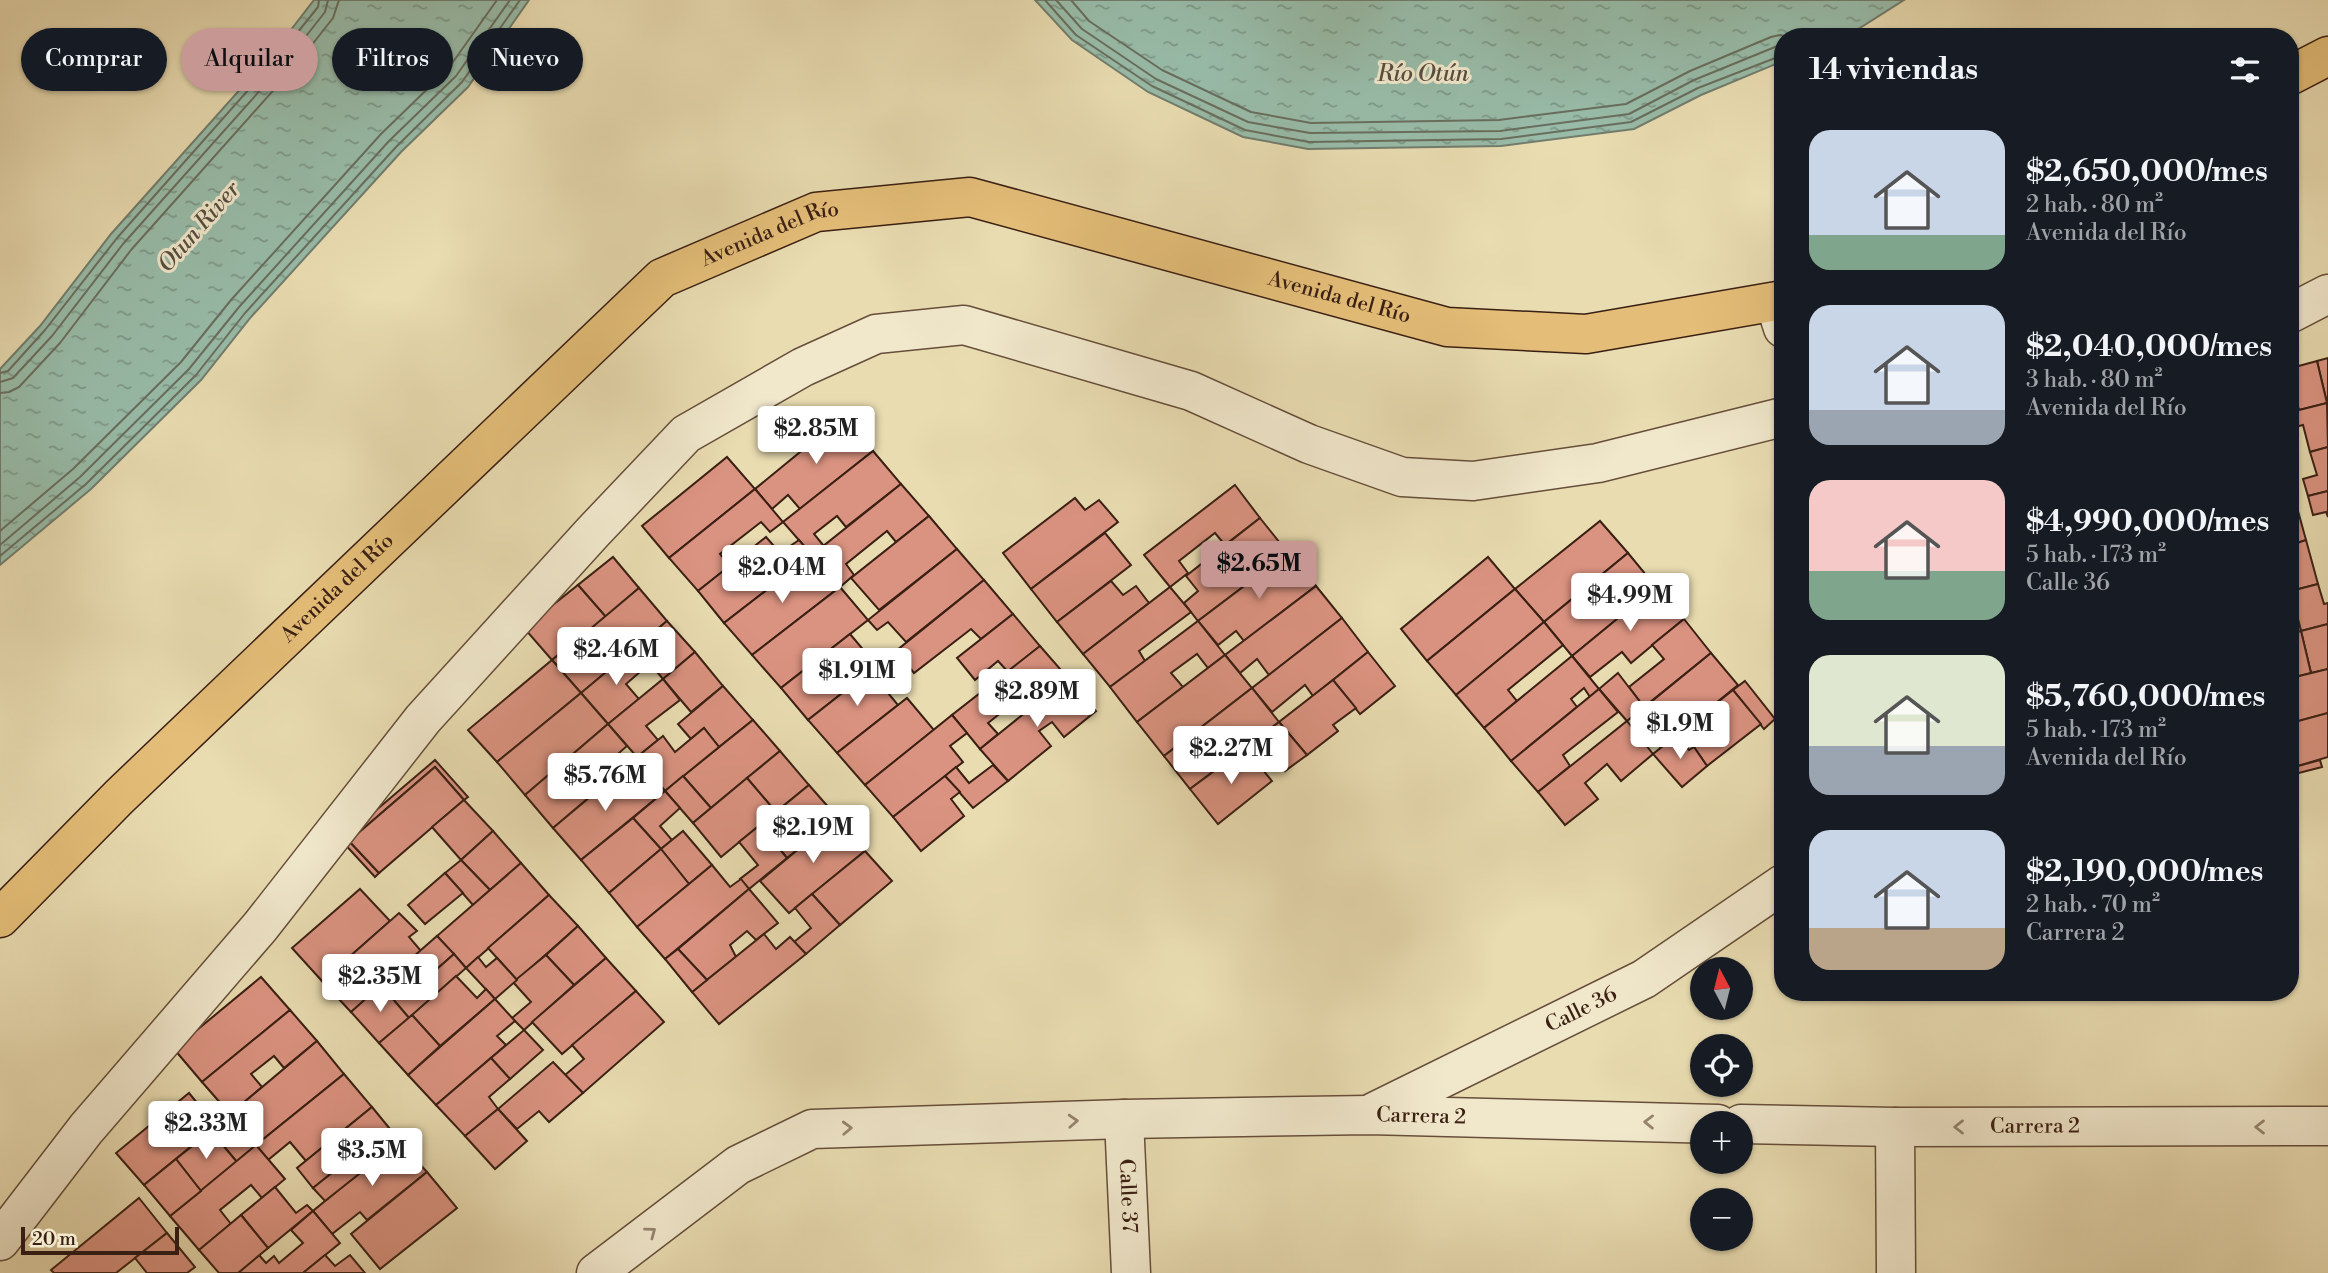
<!DOCTYPE html>
<html lang="es">
<meta charset="utf-8">
<style>
:root{--surface:#171b24;--page:#20242c;--text:#f1f3f6;--muted:#9ea1a6;--accent:#c59692}
body{margin:0;font-family:"Libre Bodoni",serif;background:var(--page);color:var(--text);height:100vh;display:flex;flex-direction:column;font-size:26px;white-space:nowrap}
*{box-sizing:border-box;margin:0}
p{font-size:23px;color:var(--muted)}
.icon{flex:none;width:38px;height:38px;fill:none;stroke:currentColor;stroke-width:2;stroke-linecap:round;stroke-linejoin:round}
.map{position:relative;flex:1;overflow:hidden}
.drawer{position:absolute;left:1774px;top:28px;width:525px;height:973px;display:flex;flex-direction:column;background:var(--surface);border-radius:28px;box-shadow:0 2px 5px #0004}
.drawer>*{flex:none}
.banner{position:absolute;left:21px;top:28px;width:665px;height:63px;display:flex;gap:14px}
.needle{width:46px;rotate:353deg}
.tools{position:absolute;left:1690px;top:957px;display:grid;gap:14px}
.tools a{display:grid;place-items:center;width:63px;height:63px;border-radius:50%;background:var(--surface);box-shadow:0 2px 5px #0004;font-size:35px}
.scale{position:absolute;left:21px;bottom:18px;width:158px;box-sizing:border-box;padding-left:7px;border:4px solid #3a1f13;border-top:0;font-size:19px;line-height:24px;white-space:nowrap;color:#3a1f13;-webkit-text-stroke:5px #f1e8cc;paint-order:stroke}
.price{position:absolute;translate:-50% -60px;padding:0 16px;border-radius:7px;background:#fff;color:#222;font-size:23px;line-height:46px;filter:drop-shadow(0 2px 4px #0008)}
.price::after{content:'';position:absolute;left:50%;top:42px;width:21px;height:16px;margin-left:-10px;background:inherit;clip-path:polygon(0 0,100% 0,50% 100%)}
.price.current{background:var(--accent);color:#111}
ul{padding:0;list-style:none}
li{display:flex;align-items:center;gap:21px;height:175px;padding:0 35px}
li span{display:grid;place-items:center;flex:none;width:196px;height:140px;border-radius:21px;color:#555}
li>.icon{margin-inline-start:auto}
span .icon{width:84px;height:84px;fill:#fffc;stroke-width:1}
li b{font-size:30px}
h2{display:flex;justify-content:space-between;align-items:center;height:84px;padding:0 35px;font-size:30px}
.chip{padding:0 24px;border-radius:32px;background:var(--surface);box-shadow:0 2px 5px #0004;font-size:24px;line-height:63px}
.chip.current{background:var(--accent);color:#111}
.map>svg:first-child{display:block}
.water{fill:url(#water-ripples);stroke:#727d6d;stroke-width:2}
.lines{fill:none;stroke-linecap:round;stroke-linejoin:round}
.shore{stroke:#696e5e;stroke-width:2}
.building{fill:#db9381;stroke:#3a1f13;stroke-width:2}
.minor-casing{stroke:#664e3a;stroke-width:41}
.major-casing{stroke:#3a1f13;stroke-width:41}
.minor{stroke:#f1e8cc;stroke-width:38}
.major{stroke:#e4be78;stroke-width:38}
.oneway{stroke:#968470}
.labels{text-anchor:middle;dominant-baseline:central;stroke-width:6;stroke-linejoin:round;paint-order:stroke}
.street-label{font-size:21px;fill:#3a1f13;stroke:#f1e8cc}
.water-label{font-size:23px;font-style:italic;fill:#564e40;stroke:#f1e8cc}
</style>
<div class="map">
<svg width="2328" height="1273" viewBox="0 0 2328 1273">
<defs>
<pattern id="water-ripples" width="26" height="14" patternUnits="userSpaceOnUse" patternTransform="scale(1.75)"><rect width="26" height="14" fill="#98bca9"/><path d="M2 4q2-2 4 0t4 0M15 11q2-2 4 0t4 0" fill="none" stroke="#7d9888"/></pattern>
</defs>
<rect width="100%" height="100%" fill="#e9dcb1"/>
<filter id="stains"><feTurbulence type="fractalNoise" baseFrequency=".00286" numOctaves="4"/><feColorMatrix values="0 0 0 0 .2 0 0 0 0 .09 0 0 0 0 .02 0 0 0 .5 -.17"/></filter>
<radialGradient id="worn" r=".72"><stop offset=".6" stop-color="#630" stop-opacity="0"/><stop offset="1" stop-color="#630" stop-opacity=".3"/></radialGradient>
<g class="water">
<path d="M314 0H529L468 87 401 152 251 317 201 380 91 489 0 565V369L40 326 111 234 276 49Z"/>
<path d="M1035 0H1904L1855 31 1841 37H1783V61L1701 95 1634 129 1501 146 1308 149 1243 137 1148 92 1072 40Z"/>
</g>
<g class="lines">
<g class="shore">
<path d="M1045 0 1076 35 1152 86 1245 130 1309 142 1501 139 1631 122 1698 88 1783 55"/>
<path d="M1056 0 1082 29 1156 79 1248 122 1310 133 1500 131 1629 114 1694 80 1775 47 1783 46"/>
<path d="M1071 0 1089 21 1162 70 1251 112 1311 123 1499 120 1626 104 1690 71 1771 37 1780 35 1790 37"/>
<path d="M0 373 8 371 45 330 117 238 281 53 318 7 319 0"/>
<path d="M0 382 13 378 52 336 123 244 288 59 325 12 328 0"/>
<path d="M0 393 9 392 19 387 60 343 131 250 296 65 333 18 339 0"/>
<path d="M0 531 73 469 181 362 231 300 381 134 448 69 497 0"/>
<path d="M0 545 80 477 189 369 239 307 389 141 456 76 510 0"/>
<path d="M0 556 86 484 196 375 245 313 396 147 462 82 520 0"/>
</g>
</g>
<g class="building">
<path d="M2328 358V402L2327 403 2317 361Z"/>
<path d="M2317 361 2327 403 2299 410 2291 380V368Z"/>
<path d="M2327 403 2328 447 2310 452 2303 425 2291 428V412Z"/>
<path d="M844 416 873 451 800 509 788 495 772 509 755 489Z"/>
<path d="M2328 447V491L2308 496 2303 479 2317 475 2310 452Z"/>
<path d="M873 451 901 484 846 527 837 516 814 534 823 545 812 555 783 522Z"/>
<path d="M727 457 755 489 669 558 642 526Z"/>
<path d="M901 484 929 516 896 542 887 531 846 564 854 575 840 587 812 555Z"/>
<path d="M1235 485 1260 518 1225 545 1215 533 1179 561 1188 573 1170 587 1144 555Z"/>
<path d="M755 489 783 522 770 532 761 522 720 554 730 566 698 591 669 558Z"/>
<path d="M2328 491V517L2326 512 2313 515 2308 496Z"/>
<path d="M1075 498 1085 510 1099 500 1118 522 1031 589 1003 553Z"/>
<path d="M2295 500 2306 540 2291 545V501Z"/>
<path d="M929 516 957 549 879 610 851 578Z"/>
<path d="M1260 518 1288 553 1198 621 1184 603 1198 591 1186 576Z"/>
<path d="M1600 521 1628 553 1544 622 1515 589Z"/>
<path d="M1105 533 1131 565 1057 622 1031 589Z"/>
<path d="M766 537 780 553 799 540 812 555 724 623 698 591Z"/>
<path d="M2306 540 2318 584 2291 591V545Z"/>
<path d="M957 549 984 580 906 642 888 622 877 630 868 620Z"/>
<path d="M1288 553 1316 586 1244 641 1236 631 1218 645 1198 621Z"/>
<path d="M1628 553 1656 587 1572 656 1544 622Z"/>
<path d="M812 555 840 587 752 655 724 623Z"/>
<path d="M613 557 639 588 606 617 578 585Z"/>
<path d="M1488 557 1515 589 1427 661 1401 629Z"/>
<path d="M984 580 1013 614 981 639 971 629 914 673 896 651Z"/>
<path d="M1111 581 1123 595 1136 586 1149 603 1083 654 1057 622Z"/>
<path d="M2318 584 2324 604 2328 603V624L2301 631 2291 591Z"/>
<path d="M578 585 606 617 552 660 524 628Z"/>
<path d="M1316 586 1342 618 1269 675 1257 659 1240 673 1225 655Z"/>
<path d="M840 587 868 620 781 688 752 655Z"/>
<path d="M1170 587 1191 612 1139 651 1145 661 1110 687 1083 654Z"/>
<path d="M1656 587 1684 619 1631 663 1622 652 1590 677 1572 656Z"/>
<path d="M639 588 667 621 634 649 624 639 596 662 577 640Z"/>
<path d="M1515 589 1544 622 1456 695 1427 661Z"/>
<path d="M2291 596 2301 631 2291 634Z"/>
<path d="M1013 614 1040 646 1008 672 998 661 975 680 957 658Z"/>
<path d="M1342 618 1368 652 1313 696 1305 685 1272 712 1252 688Z"/>
<path d="M1684 619 1711 653 1644 707 1629 687 1664 659 1652 645Z"/>
<path d="M667 621 695 652 663 679 636 647Z"/>
<path d="M1198 621 1225 655 1208 668 1197 654 1171 673 1183 687 1137 722 1110 687Z"/>
<path d="M1544 622 1563 645 1508 690 1517 701 1484 728 1456 695Z"/>
<path d="M2328 624V669L2311 673 2301 631Z"/>
<path d="M2301 631 2311 673 2291 678V634Z"/>
<path d="M850 634 877 666 808 720 781 688Z"/>
<path d="M577 640 605 673 581 693 552 660Z"/>
<path d="M1040 646 1068 678 1027 711 1017 700 988 723 998 734 980 749 952 715Z"/>
<path d="M636 647 649 664 626 684 639 699 608 724 581 693Z"/>
<path d="M695 652 723 686 691 712 663 679Z"/>
<path d="M1368 652 1395 686 1360 714 1333 680Z"/>
<path d="M1711 653 1738 685 1661 748 1635 715Z"/>
<path d="M1225 655 1252 688 1164 756 1137 722Z"/>
<path d="M1572 656 1599 689 1590 697 1584 688 1571 699 1577 707 1511 761 1484 728Z"/>
<path d="M552 660 581 693 497 762 468 730Z"/>
<path d="M883 661 902 683 888 693 898 705 837 753 808 720Z"/>
<path d="M2328 669V713L2291 723V678Z"/>
<path d="M1618 673 1644 707 1627 721 1599 689Z"/>
<path d="M1068 678 1096 711 1064 737 1052 722 1039 731 1051 746 1008 781 980 749Z"/>
<path d="M663 679 680 700 646 726 658 740 637 757 608 724Z"/>
<path d="M1333 680 1356 708 1333 725 1338 731 1307 755 1279 722Z"/>
<path d="M1745 681 1775 719 1764 729 1733 690Z"/>
<path d="M723 686 753 720 719 747 704 728 691 739 678 724Z"/>
<path d="M1252 688 1279 722 1246 747 1238 736 1218 752 1226 762 1190 789 1164 756Z"/>
<path d="M1599 689 1618 712 1563 755 1570 766 1538 792 1511 761Z"/>
<path d="M1733 690 1761 724 1707 766 1694 747 1698 744 1685 728Z"/>
<path d="M581 693 608 724 525 795 497 762Z"/>
<path d="M907 698 934 730 865 785 837 753Z"/>
<path d="M2328 713V757L2291 768V723Z"/>
<path d="M952 715 967 733 950 746 963 762 893 817 865 785Z"/>
<path d="M753 720 780 751 711 808 683 776Z"/>
<path d="M1627 721 1653 754 1621 781 1607 764 1585 783 1598 799 1565 825 1538 792Z"/>
<path d="M1279 722 1307 755 1285 771 1272 754 1258 764 1245 748Z"/>
<path d="M608 724 627 746 604 766 613 777 553 828 525 795Z"/>
<path d="M704 728 719 747 665 791 637 757 663 736 675 752Z"/>
<path d="M1677 735 1689 750 1694 747 1707 766 1682 787 1653 754Z"/>
<path d="M1245 748 1272 781 1218 824 1190 789Z"/>
<path d="M780 751 809 785 776 812 747 778Z"/>
<path d="M435 760 468 797 464 800 435 767 393 803 349 841 379 873 375 877 341 840Z"/>
<path d="M2320 760 2322 767 2291 775V768Z"/>
<path d="M993 765 1008 781 973 808 945 776 956 767 969 783Z"/>
<path d="M435 767 464 800 379 873 349 841Z"/>
<path d="M626 767 649 792 659 784 665 791 581 860 553 828Z"/>
<path d="M683 776 711 808 693 823 665 791Z"/>
<path d="M945 776 960 792 951 799 964 816 921 851 893 817Z"/>
<path d="M747 778 776 812 721 857 693 823Z"/>
<path d="M809 785 837 817 787 858 760 825Z"/>
<path d="M665 791 680 808 660 826 672 840 661 849 633 818Z"/>
<path d="M464 800 493 831 461 860 432 827Z"/>
<path d="M837 817 865 851 789 913 760 881Z"/>
<path d="M633 818 661 849 609 893 581 860Z"/>
<path d="M760 825 787 858 749 889 740 879 758 865 739 842Z"/>
<path d="M493 831 521 863 490 890 461 860Z"/>
<path d="M683 831 712 865 689 884 661 849Z"/>
<path d="M661 849 689 884 637 927 609 893Z"/>
<path d="M865 851 892 881 840 925 812 894Z"/>
<path d="M461 860 490 890 473 905 445 873Z"/>
<path d="M521 863 549 895 466 968 437 936Z"/>
<path d="M712 865 730 887 741 879 749 889 665 959 637 927Z"/>
<path d="M445 873 463 893 425 924 408 905Z"/>
<path d="M360 889 390 921 322 981 292 948Z"/>
<path d="M749 889 778 923 756 940 747 931 730 945 736 957 707 980 678 949Z"/>
<path d="M812 894 840 925 806 954 794 942 811 928 795 908Z"/>
<path d="M549 895 578 926 517 980 488 948Z"/>
<path d="M399 913 417 931 409 937 421 951 351 1012 322 981Z"/>
<path d="M578 926 606 958 574 985 546 955Z"/>
<path d="M764 934 776 949 790 937 806 954 719 1024 692 992Z"/>
<path d="M437 936 454 954 420 984 432 998 409 1018 381 985Z"/>
<path d="M678 949 707 980 692 992 665 959Z"/>
<path d="M454 954 466 968 432 998 420 984Z"/>
<path d="M546 955 574 985 524 1030 512 1018 531 1002 513 982Z"/>
<path d="M478 957 486 967 497 958 517 980 495 999 466 968Z"/>
<path d="M606 958 636 991 562 1054 532 1022Z"/>
<path d="M456 976 477 998 486 989 495 999 440 1046 412 1015Z"/>
<path d="M261 977 290 1010 202 1082 174 1049Z"/>
<path d="M381 985 409 1018 379 1043 351 1012Z"/>
<path d="M636 991 664 1022 583 1093 565 1075 584 1059 572 1045Z"/>
<path d="M495 999 515 1021 497 1036 506 1045 436 1105 408 1075Z"/>
<path d="M290 1010 317 1041 284 1068 274 1056 251 1074 262 1087 230 1114 202 1082Z"/>
<path d="M412 1015 440 1046 408 1075 379 1043Z"/>
<path d="M524 1030 543 1050 510 1079 491 1058Z"/>
<path d="M317 1041 344 1074 256 1145 230 1114Z"/>
<path d="M491 1058 510 1079 489 1097 498 1109 465 1136 436 1105Z"/>
<path d="M553 1062 583 1093 549 1122 539 1111 517 1129 498 1109Z"/>
<path d="M344 1074 372 1107 306 1161 290 1142 268 1160 256 1145Z"/>
<path d="M189 1093 216 1126 144 1185 116 1153Z"/>
<path d="M372 1107 399 1140 364 1170 353 1156 313 1188 297 1168Z"/>
<path d="M498 1109 527 1141 495 1169 465 1136Z"/>
<path d="M230 1114 256 1145 237 1162 211 1131Z"/>
<path d="M211 1131 237 1162 201 1191 176 1159Z"/>
<path d="M399 1140 427 1172 367 1220 360 1212 332 1234 313 1211Z"/>
<path d="M256 1145 285 1179 262 1198 251 1185 220 1210 231 1224 199 1250 170 1216Z"/>
<path d="M353 1156 364 1170 325 1201 313 1188Z"/>
<path d="M176 1159 201 1191 170 1216 144 1185Z"/>
<path d="M427 1172 457 1208 380 1269 351 1234Z"/>
<path d="M275 1187 296 1213 307 1205 313 1211 268 1248 241 1215Z"/>
<path d="M139 1198 167 1233 116 1273H54L51 1270Z"/>
<path d="M313 1211 340 1243 303 1273H238L259 1255 266 1263 274 1256 279 1263 303 1243 291 1230Z"/>
<path d="M241 1215 268 1248 238 1273H219L199 1250Z"/>
<path d="M167 1233 195 1267 187 1273H147L135 1258Z"/>
<path d="M325 1255 335 1266 350 1255 365 1273H303Z"/>
</g>
<g class="lines">
<defs>
<g id="minor">
<path d="M1775 303 1783 328"/>
<path d="M2291 313 2328 294"/>
<path id="s1" d="M1374 1112 1644 979 1783 884"/>
<path id="s2" d="M1124 1119 1131 1273"/>
<path id="s3" d="M1741 1124 1895 1127 2328 1126"/>
<path d="M1895 1127 1896 1273"/>
<path d="M0 1241 86 1129 260 927 423 719 593 532 686 434 803 367 876 334 964 325 1191 391 1309 444 1402 477 1473 481 1598 463 1783 417"/>
<path id="s4" d="M596 1273 738 1165 812 1129 1124 1119 1369 1115 1718 1124"/>
</g>
<g id="major">
<path d="M2291 75 2328 56"/>
<path id="s5" d="M0 918 119 797 662 278 816 212 970 197 1447 327 1586 334 1783 300"/>
</g>
</defs>
<use href="#minor" class="minor-casing"/>
<use href="#major" class="major-casing"/>
<use href="#minor" class="minor"/>
<use href="#major" class="major"/>
</g>
<defs><path id="oneway-chevron" d="M-2-3.5L2.5 0L-2 3.5" fill="none" stroke-width="1.6" stroke-linecap="round" stroke-linejoin="round" transform="scale(1.75)"/></defs>
<g class="oneway">
<use href="#oneway-chevron" transform="translate(1073 1121) rotate(-3)"/>
<use href="#oneway-chevron" transform="translate(1649 1122) rotate(-179)"/>
<use href="#oneway-chevron" transform="translate(1959 1127) rotate(180)"/>
<use href="#oneway-chevron" transform="translate(2260 1127) rotate(180)"/>
<use href="#oneway-chevron" transform="translate(847 1128) rotate(-2)"/>
<use href="#oneway-chevron" transform="translate(651 1232) rotate(-37)"/>
</g>
<g class="labels">
<g class="street-label">
<text stroke="none"><textPath href="#s5" startOffset="1038">Avenida del Río</textPath></text>
<text stroke="none"><textPath href="#s5" startOffset="1626">Avenida del Río</textPath></text>
<text stroke="none"><textPath href="#s5" startOffset="472">Avenida del Río</textPath></text>
<text stroke="none"><textPath href="#s1" startOffset="231">Calle 36</textPath></text>
<text stroke="none"><textPath href="#s4" startOffset="870">Carrera 2</textPath></text>
<text stroke="none"><textPath href="#s3" startOffset="294">Carrera 2</textPath></text>
<text stroke="none"><textPath href="#s2" startOffset="77">Calle 37</textPath></text>
</g>
<g class="water-label">
<text x="1423" y="74">Río Otún</text>
<text transform="translate(199 227) rotate(-49)">Otun River</text>
</g>
</g>
<rect width="100%" height="100%" filter="url(#stains)"/>
<rect width="100%" height="100%" fill="url(#worn)"/>
</svg>
<div class="tools">
<a><svg class="needle" viewBox="-14 -14 28 28"><path d="M0-13l5 13h-10z" fill="#e53935"/><path d="M0 13l5-13h-10z" fill="#9ea1a6"/></svg></a>
<a><svg class="icon" aria-label="locate" viewBox="0 0 24 24"><circle cx="12" cy="12" r="6"/><path d="M12 2v4M12 18v4M2 12h4M18 12h4"/></svg></a>
<a>+</a>
<a>−</a>
</div>
<div class="scale">20 m</div>
<b class="price" style="left:816px;top:466px">$2.85M</b>
<b class="price current" style="left:1259px;top:601px">$2.65M</b>
<b class="price" style="left:782px;top:605px">$2.04M</b>
<b class="price" style="left:1630px;top:633px">$4.99M</b>
<b class="price" style="left:616px;top:687px">$2.46M</b>
<b class="price" style="left:857px;top:708px">$1.91M</b>
<b class="price" style="left:1037px;top:729px">$2.89M</b>
<b class="price" style="left:1680px;top:761px">$1.9M</b>
<b class="price" style="left:1231px;top:786px">$2.27M</b>
<b class="price" style="left:605px;top:813px">$5.76M</b>
<b class="price" style="left:813px;top:865px">$2.19M</b>
<b class="price" style="left:380px;top:1014px">$2.35M</b>
<b class="price" style="left:206px;top:1161px">$2.33M</b>
<b class="price" style="left:372px;top:1188px">$3.5M</b>
<div class="banner">
<a class="chip">Comprar</a>
<a class="chip current">Alquilar</a>
<a class="chip">Filtros</a>
<a class="chip">Nuevo</a>
</div>
<section class="drawer">
<h2>14 viviendas<svg class="icon" aria-label="filters" viewBox="0 0 24 24"><path d="M4 7h16M4 17h16"/><circle cx="9" cy="7" r="2"/><circle cx="15" cy="17" r="2"/></svg></h2>
<ul>
<li><span style="background:linear-gradient(#c9d6e8 75%,#7fa58c 0)"><svg class="icon" aria-label="home" viewBox="0 0 24 24"><path d="M3 11l9-7 9 7M6 9v11h12V9"/></svg></span><div><b>$2,650,000/mes</b><p>2 hab. · 80 m²</p><p>Avenida del Río</p></div></li>
<li><span style="background:linear-gradient(#c9d6e8 75%,#9aa5b1 0)"><svg class="icon" aria-label="home" viewBox="0 0 24 24"><path d="M3 11l9-7 9 7M6 9v11h12V9"/></svg></span><div><b>$2,040,000/mes</b><p>3 hab. · 80 m²</p><p>Avenida del Río</p></div></li>
<li><span style="background:linear-gradient(#f6c9c9 65%,#7fa58c 0)"><svg class="icon" aria-label="home" viewBox="0 0 24 24"><path d="M3 11l9-7 9 7M6 9v11h12V9"/></svg></span><div><b>$4,990,000/mes</b><p>5 hab. · 173 m²</p><p>Calle 36</p></div></li>
<li><span style="background:linear-gradient(#dfe7d0 65%,#9aa5b1 0)"><svg class="icon" aria-label="home" viewBox="0 0 24 24"><path d="M3 11l9-7 9 7M6 9v11h12V9"/></svg></span><div><b>$5,760,000/mes</b><p>5 hab. · 173 m²</p><p>Avenida del Río</p></div></li>
<li><span style="background:linear-gradient(#c9d6e8 70%,#b9a48a 0)"><svg class="icon" aria-label="home" viewBox="0 0 24 24"><path d="M3 11l9-7 9 7M6 9v11h12V9"/></svg></span><div><b>$2,190,000/mes</b><p>2 hab. · 70 m²</p><p>Carrera 2</p></div></li>
</ul>
</section>
</div>
